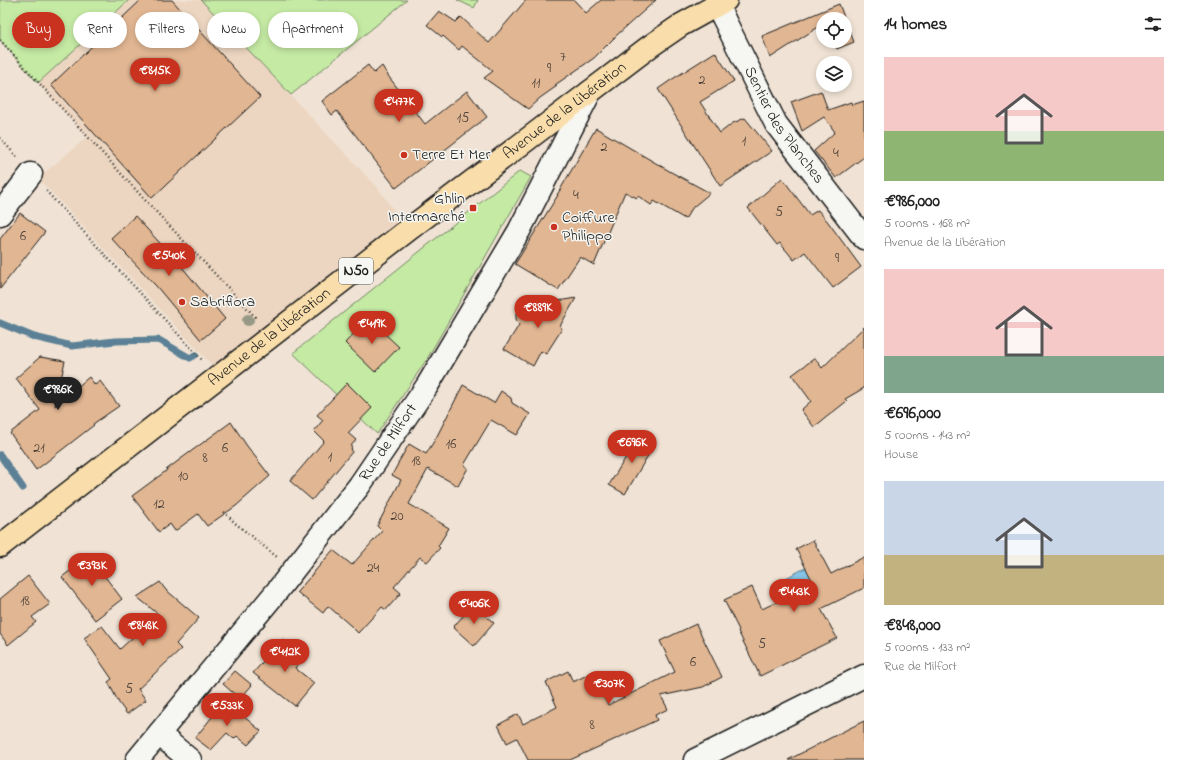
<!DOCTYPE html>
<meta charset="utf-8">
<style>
:root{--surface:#fff;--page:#f6f6f6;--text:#222;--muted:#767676;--accent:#c8321e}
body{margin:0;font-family:"Indie Flower",sans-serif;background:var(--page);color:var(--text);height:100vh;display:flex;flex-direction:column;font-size:15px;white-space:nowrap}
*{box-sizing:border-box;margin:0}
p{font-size:13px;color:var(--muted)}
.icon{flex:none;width:22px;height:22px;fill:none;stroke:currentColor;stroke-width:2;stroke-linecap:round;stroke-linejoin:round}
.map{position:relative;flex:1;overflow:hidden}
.side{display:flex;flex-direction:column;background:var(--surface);width:320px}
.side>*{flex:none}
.top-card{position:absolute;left:12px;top:12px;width:380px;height:36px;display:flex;gap:8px}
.controls{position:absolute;left:816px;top:12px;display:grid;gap:8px}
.controls a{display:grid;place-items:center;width:36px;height:36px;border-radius:50%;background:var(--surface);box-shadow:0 2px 6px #0003;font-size:20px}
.price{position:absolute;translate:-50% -34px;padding:0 9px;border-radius:14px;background:var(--accent);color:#fff;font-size:13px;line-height:26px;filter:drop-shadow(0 1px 2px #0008)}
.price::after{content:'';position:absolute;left:50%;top:24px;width:12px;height:9px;margin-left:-6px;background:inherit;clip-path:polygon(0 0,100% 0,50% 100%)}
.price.active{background:#222;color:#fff}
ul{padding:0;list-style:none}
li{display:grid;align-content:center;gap:8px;height:212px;padding:0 20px}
li span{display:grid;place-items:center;height:124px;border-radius:0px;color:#555}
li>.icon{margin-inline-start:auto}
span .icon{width:72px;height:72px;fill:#fffc;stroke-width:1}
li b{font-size:17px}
h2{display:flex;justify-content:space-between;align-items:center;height:48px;padding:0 20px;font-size:17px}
.chip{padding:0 14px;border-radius:18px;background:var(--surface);box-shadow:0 2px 6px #0003;font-size:14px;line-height:36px}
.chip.active{background:var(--accent);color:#fff}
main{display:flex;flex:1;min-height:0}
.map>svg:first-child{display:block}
.built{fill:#ecd6c1}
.green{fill:#c5eaa4;stroke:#708360}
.water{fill:#87c5e7;stroke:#5c8196}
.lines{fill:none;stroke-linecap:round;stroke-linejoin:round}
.stream{stroke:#5c8196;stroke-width:7}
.building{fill:#e1b692;stroke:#1c1c1c}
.minor-casing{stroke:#1c1c1c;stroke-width:25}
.major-casing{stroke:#1c1c1c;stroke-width:25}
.path{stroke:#1c1c1c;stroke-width:2.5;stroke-dasharray:1 3;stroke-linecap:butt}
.minor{stroke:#f6f6f2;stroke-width:22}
.major{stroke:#f9deab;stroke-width:22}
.tree{fill:#979886}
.poi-dot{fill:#c8321e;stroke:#f6f6f2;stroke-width:1.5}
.labels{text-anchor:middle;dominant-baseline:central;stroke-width:3;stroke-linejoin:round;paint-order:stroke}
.number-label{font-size:14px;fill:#4d423a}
.shield{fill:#f6f6f2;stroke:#5d5d5c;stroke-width:1}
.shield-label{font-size:15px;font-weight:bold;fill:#1c1c1c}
.street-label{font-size:16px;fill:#1c1c1c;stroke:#f6f6f2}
.poi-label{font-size:16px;fill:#1c1c1c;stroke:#f6f6f2;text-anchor:start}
</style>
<main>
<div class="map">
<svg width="864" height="760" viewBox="0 0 864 760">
<rect width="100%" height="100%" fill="#f0e3d5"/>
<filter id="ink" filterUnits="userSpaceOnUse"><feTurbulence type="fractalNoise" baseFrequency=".025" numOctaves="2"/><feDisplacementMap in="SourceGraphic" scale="8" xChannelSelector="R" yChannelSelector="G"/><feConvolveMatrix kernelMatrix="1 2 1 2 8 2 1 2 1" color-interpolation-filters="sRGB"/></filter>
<g filter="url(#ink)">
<path class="built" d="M129 0H201L378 188 408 230 221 375 38 178 87 137 38 83Z"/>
<g class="green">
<path d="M0 0H129L38 83 0 40Z"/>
<path d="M201 0H407L291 95Z"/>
<path d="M457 0H478L474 8Z"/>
<path d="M520 171 531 177 427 359 377 434 293 353Z"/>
</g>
<path class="water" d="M807 567 813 581 786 594 780 581Z"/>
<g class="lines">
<g class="stream">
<path d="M0 323 34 337 72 346 115 341 159 340 190 358 195 355"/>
<path d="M0 455 23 488"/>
</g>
</g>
<g class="building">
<path d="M141 0H172L260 97 152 198 51 85Z"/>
<path d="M526 0H574L586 13 601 0H656L618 34 594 58 555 85 557 86 540 98 528 109 484 78 493 71 462 46 459 50 443 36 442 37 427 25 439 11 456 22 461 17 489 43Z"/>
<path d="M839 4 854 42 837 49 831 41H845V19H823V30L820 26 770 58 762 36Z"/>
<path d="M715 52 734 81 700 102 720 133 733 123 745 118 772 151 720 186 658 89 671 80Z"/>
<path d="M368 65 374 73 382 66 389 77 425 124 467 91 487 117 396 188 337 111 332 115 322 101Z"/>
<path d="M821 91 828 110 851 102 852 105 864 101V157L836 178 814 151 835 132 824 117 802 131 791 102Z"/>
<path d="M596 128 671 172 710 193 693 207 685 219 654 201 651 205 638 196 637 198 625 192 594 265 580 257 558 290 515 264 558 195H557Z"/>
<path d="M782 178 810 215 818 210 828 222 861 267 833 288 805 252 794 260 780 243 777 245 748 208Z"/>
<path d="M20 213 45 232 0 289V239Z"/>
<path d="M135 216 182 267 225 319 201 340 157 287 111 238Z"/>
<path d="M576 298 560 326 562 329 546 354 541 351 533 366 504 349 519 325 516 319V313L519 309 522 307Z"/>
<path d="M368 318 399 347 375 372 345 343Z"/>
<path d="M864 327V388L845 399 847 401 814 427 801 410 811 401 792 375 815 358 822 368Z"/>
<path d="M40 357 65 361 55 406 89 377 95 385 100 381 119 406 93 424 94 425 36 470 10 433 40 410 16 378Z"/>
<path d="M347 383 372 408 348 433 356 440 351 446 352 452 312 500 290 481 324 441 314 431 323 420 317 415Z"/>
<path d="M463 385 494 403 501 391 511 398 512 403 530 414 517 435 491 420 464 465 468 468 458 486 428 469 409 504 449 528 438 546 440 548 427 562 420 557 394 587 401 593 386 610 382 607 358 633 351 626 328 606 323 613 297 592 333 550 352 565 382 531 377 526 401 480 392 475 398 464V463L409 444 426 454 436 438Z"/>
<path d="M231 422 247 446 270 476 236 506 207 526 198 514 175 531 170 524 159 532 132 496 166 471V470L182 458Z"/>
<path d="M640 434 655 444 625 494 609 485Z"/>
<path d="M813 540 831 574 864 557V588L821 609 837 638 760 676 738 631 739 630 724 600 752 587 762 609 814 584 796 549Z"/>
<path d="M87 553 122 599 95 620 62 577 75 567 73 564Z"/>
<path d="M28 576 50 604 32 617 36 622 8 645 0 634V599Z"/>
<path d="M160 582 165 589 199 618 176 644 181 649 138 689 146 700 127 714 119 703 108 682 112 679 84 638 102 626 120 649 158 614 137 597Z"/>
<path d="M473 605 494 623 474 646 453 627Z"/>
<path d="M696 624 722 677 703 687 661 696 668 709 655 715 657 720 570 760H528L517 738 507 743 498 725 518 714 523 724 557 707 546 682 568 671 573 682 591 673 608 705 675 672 660 641Z"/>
<path d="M283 639 304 657 295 668 314 683 295 706 253 673Z"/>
<path d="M235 671 252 685 240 699 223 684Z"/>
<path d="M225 701 261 731 248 745 237 736 234 739 227 733 211 750 195 738Z"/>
<path d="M864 721V760H788L838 734Z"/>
</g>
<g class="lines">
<defs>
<g id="minor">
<path id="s1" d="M716 0 717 5 776 124 864 238"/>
<path d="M0 214 31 174"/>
<path d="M159 734 190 760"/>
<path id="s2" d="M137 760 277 591 359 486 427 386 519 231 590 92"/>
<path d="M695 760 864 676"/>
</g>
<g id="major">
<path id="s3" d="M0 546 408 230 649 47 681 25 726 0"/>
</g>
</defs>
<use href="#minor" class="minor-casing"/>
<use href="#major" class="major-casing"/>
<g class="path">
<path d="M0 40 145 200 233 293 257 319"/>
<path d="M0 138 17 157"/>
<path d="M46 191 203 361"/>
<path d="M224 512 235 523 277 557"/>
</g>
<use href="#minor" class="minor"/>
<use href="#major" class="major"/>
</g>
<circle class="tree" cx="248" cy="320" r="6"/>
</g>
<g class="poi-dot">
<circle cx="404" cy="155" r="4"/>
<rect x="469" y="204" width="8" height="8" rx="2"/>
<circle cx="554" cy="227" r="4"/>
<circle cx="182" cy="302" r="4"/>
</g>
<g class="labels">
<g class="number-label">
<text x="563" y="57">7</text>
<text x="549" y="68">9</text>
<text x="702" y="80">2</text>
<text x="536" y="83">11</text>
<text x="463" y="118">15</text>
<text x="744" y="141">1</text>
<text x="604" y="147">2</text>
<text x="836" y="153">4</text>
<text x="576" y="195">4</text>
<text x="779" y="212">5</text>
<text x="23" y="236">6</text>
<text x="837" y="258">9</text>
<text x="451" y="444">16</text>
<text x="39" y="448">21</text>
<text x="225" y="448">6</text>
<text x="330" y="457">1</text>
<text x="205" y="458">8</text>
<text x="416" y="461">18</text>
<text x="183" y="476">10</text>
<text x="159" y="504">12</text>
<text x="397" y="516">20</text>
<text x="373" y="568">24</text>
<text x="25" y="601">18</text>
<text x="762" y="644">5</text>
<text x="693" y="662">6</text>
<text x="129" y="689">5</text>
<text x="592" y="725">8</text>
</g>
<rect class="shield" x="339" y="258" width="34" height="26" rx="3"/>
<g class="shield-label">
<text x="356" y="271">N50</text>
</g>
<g class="street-label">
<text stroke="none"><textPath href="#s3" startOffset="713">Avenue de la Libération</textPath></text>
<text stroke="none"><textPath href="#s1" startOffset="143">Sentier des Planches</textPath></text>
<text stroke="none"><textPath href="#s3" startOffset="341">Avenue de la Libération</textPath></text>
<text stroke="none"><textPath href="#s2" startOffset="405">Rue de Milfort</textPath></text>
</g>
<g class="poi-label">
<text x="412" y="155">Terre Et Mer</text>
<text x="465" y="199" text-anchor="end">Ghlin<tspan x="465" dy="18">Intermarché</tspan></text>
<text x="562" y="218">Coiffure<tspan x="562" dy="18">Philippo</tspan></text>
<text x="190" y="302">Sabriflora</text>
</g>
</g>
</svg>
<div class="controls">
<a><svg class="icon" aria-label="locate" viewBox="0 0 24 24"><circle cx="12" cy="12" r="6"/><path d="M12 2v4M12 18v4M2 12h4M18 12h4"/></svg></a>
<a><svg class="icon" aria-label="layers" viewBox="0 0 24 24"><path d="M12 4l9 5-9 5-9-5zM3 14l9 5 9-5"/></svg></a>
</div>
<b class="price" style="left:155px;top:92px">€815K</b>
<b class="price" style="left:399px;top:123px">€477K</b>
<b class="price" style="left:169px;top:277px">€540K</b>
<b class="price" style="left:538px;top:329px">€889K</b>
<b class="price" style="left:372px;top:345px">€419K</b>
<b class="price active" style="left:58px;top:411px">€986K</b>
<b class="price" style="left:632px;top:464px">€696K</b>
<b class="price" style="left:92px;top:587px">€393K</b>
<b class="price" style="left:794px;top:613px">€443K</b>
<b class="price" style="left:474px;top:625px">€406K</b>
<b class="price" style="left:143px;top:647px">€848K</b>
<b class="price" style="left:285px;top:673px">€412K</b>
<b class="price" style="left:609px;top:705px">€307K</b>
<b class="price" style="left:227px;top:727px">€533K</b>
<div class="top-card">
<a class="chip active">Buy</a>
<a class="chip">Rent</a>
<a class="chip">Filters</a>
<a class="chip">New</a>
<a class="chip">Apartment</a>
</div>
</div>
<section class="side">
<h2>14 homes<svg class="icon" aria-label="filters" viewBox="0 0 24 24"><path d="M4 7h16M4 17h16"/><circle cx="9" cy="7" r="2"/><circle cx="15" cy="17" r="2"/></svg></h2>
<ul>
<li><span style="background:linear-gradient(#f6c9c9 60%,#8fb573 0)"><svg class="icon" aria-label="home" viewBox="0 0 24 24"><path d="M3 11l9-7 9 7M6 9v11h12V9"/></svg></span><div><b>€986,000</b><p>5 rooms · 168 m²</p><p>Avenue de la Libération</p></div></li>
<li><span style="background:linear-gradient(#f6c9c9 70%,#7fa58c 0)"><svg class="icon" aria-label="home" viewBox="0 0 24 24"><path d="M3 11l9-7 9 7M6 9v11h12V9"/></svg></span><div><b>€696,000</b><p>5 rooms · 143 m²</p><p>House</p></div></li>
<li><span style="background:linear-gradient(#c9d6e8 60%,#c2b280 0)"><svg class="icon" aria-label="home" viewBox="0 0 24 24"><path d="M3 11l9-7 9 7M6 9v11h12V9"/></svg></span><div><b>€848,000</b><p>5 rooms · 133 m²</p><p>Rue de Milfort</p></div></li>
</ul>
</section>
</main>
